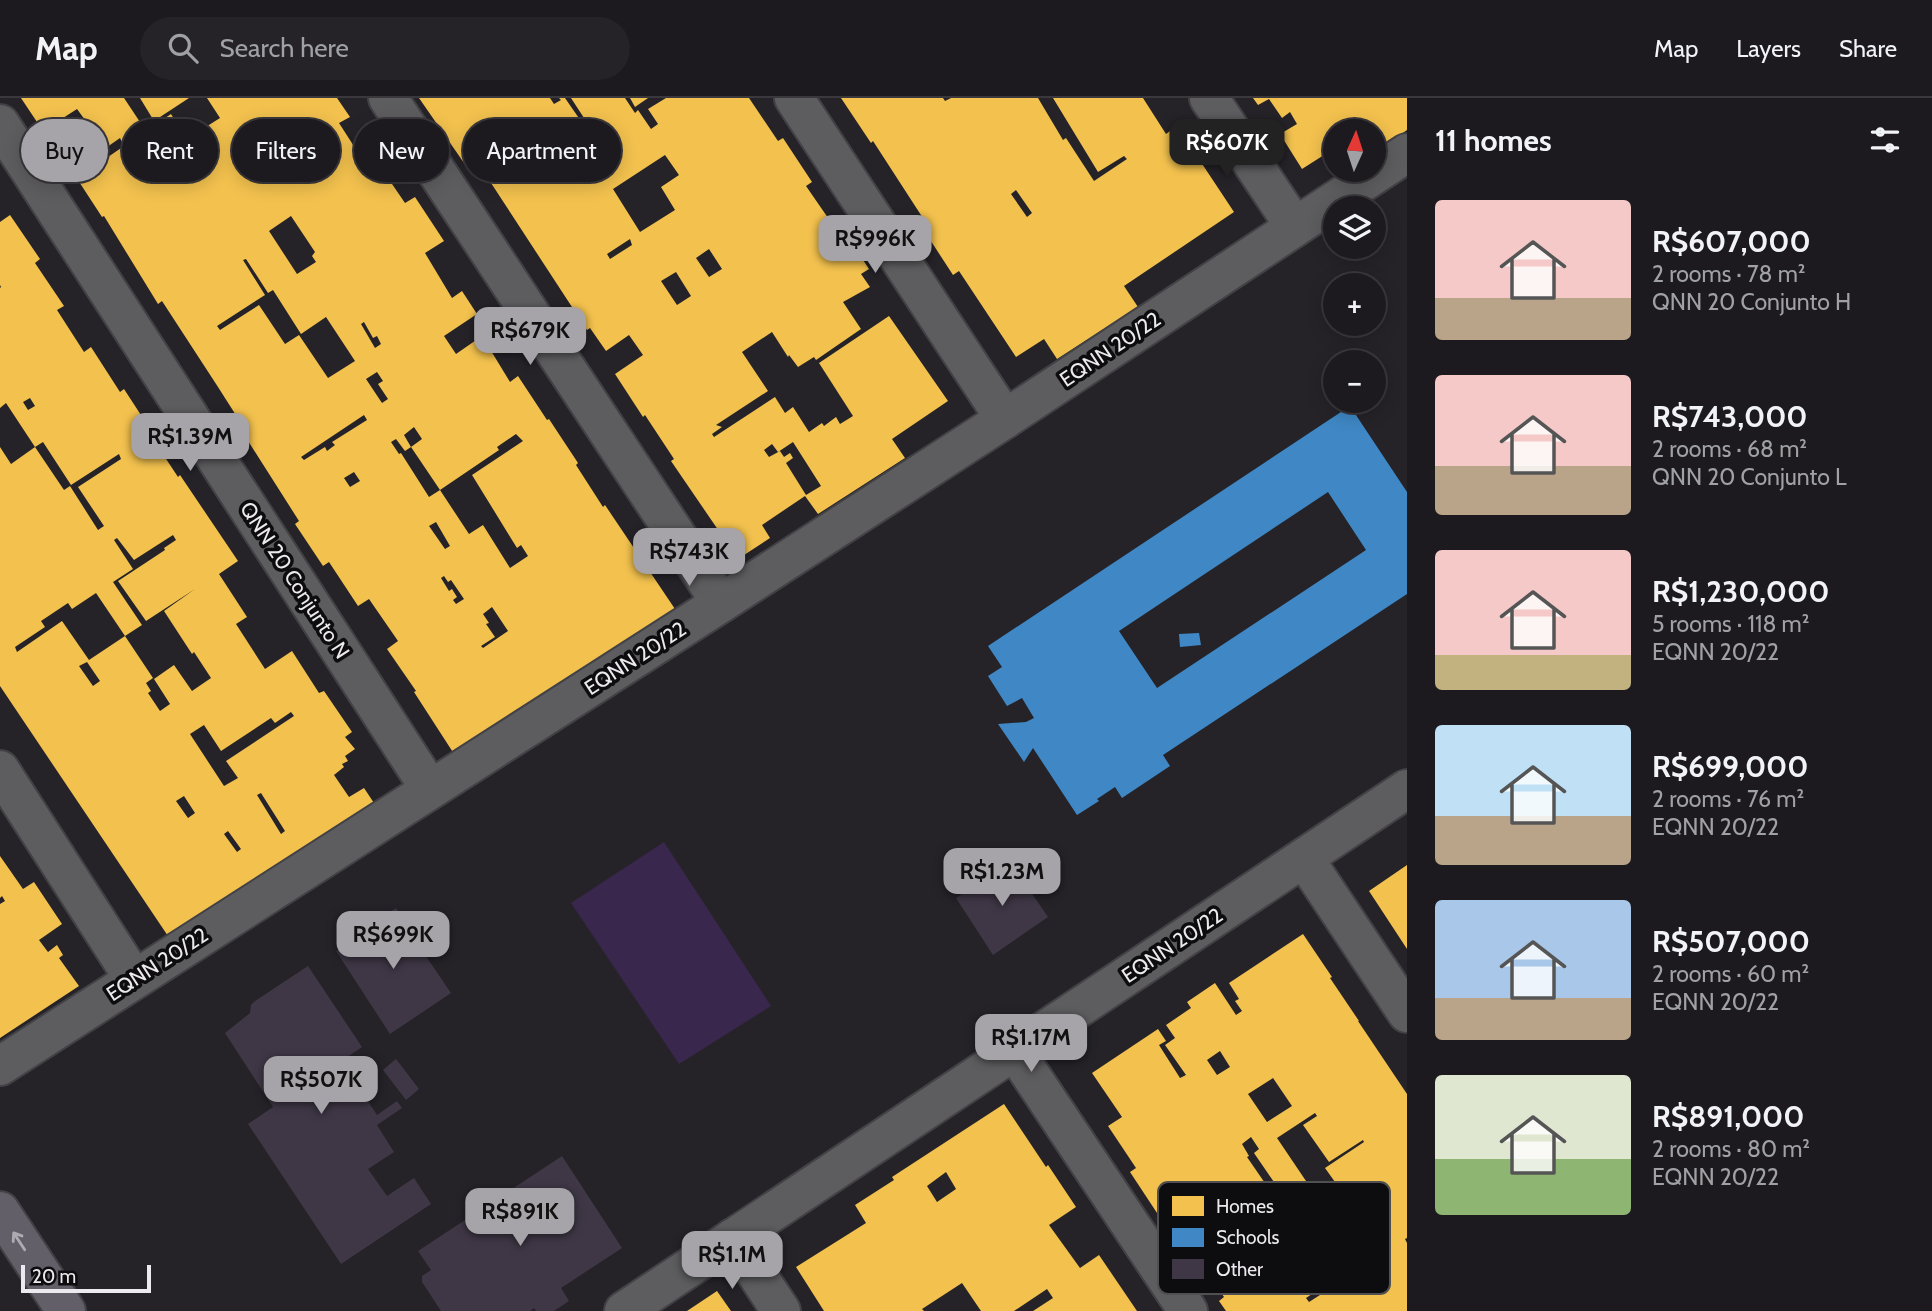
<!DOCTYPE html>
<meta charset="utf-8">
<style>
:root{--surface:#1c1a1e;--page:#252327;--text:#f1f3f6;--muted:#a0a1a4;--line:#3a383c;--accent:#a6a4a9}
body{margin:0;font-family:Cabin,sans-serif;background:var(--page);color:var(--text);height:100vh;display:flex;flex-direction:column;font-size:26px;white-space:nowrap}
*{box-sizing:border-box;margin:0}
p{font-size:23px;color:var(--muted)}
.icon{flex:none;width:38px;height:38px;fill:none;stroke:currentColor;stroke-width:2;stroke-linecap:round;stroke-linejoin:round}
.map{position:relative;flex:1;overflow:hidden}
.sheet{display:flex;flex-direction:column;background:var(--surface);width:525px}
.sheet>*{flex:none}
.top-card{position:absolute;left:21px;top:21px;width:665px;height:63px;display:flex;gap:14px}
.needle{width:46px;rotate:3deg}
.fabs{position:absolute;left:1323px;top:21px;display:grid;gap:14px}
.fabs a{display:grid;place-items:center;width:63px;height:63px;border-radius:50%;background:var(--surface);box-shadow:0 4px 18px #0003,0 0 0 2px var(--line);font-size:35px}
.scale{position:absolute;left:21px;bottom:18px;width:130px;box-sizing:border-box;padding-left:7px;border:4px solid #eceaef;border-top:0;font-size:19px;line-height:24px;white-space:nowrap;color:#eceaef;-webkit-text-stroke:5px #0d0c0f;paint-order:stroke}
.price{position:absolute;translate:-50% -60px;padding:0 16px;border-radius:14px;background:var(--accent);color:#111;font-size:23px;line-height:46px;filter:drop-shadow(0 2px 4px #0008)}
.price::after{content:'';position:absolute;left:50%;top:42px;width:21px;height:16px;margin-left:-10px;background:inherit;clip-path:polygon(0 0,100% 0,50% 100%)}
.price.current{background:#222;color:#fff}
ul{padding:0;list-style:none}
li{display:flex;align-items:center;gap:21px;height:175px;padding:0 28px}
li span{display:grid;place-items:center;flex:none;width:196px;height:140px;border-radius:7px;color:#555}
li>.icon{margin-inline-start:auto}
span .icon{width:84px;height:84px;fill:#fffc;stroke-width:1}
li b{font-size:30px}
h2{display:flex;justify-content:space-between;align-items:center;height:84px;padding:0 28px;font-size:30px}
.tag{padding:0 24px;border-radius:32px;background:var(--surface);box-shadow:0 4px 18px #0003,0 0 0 2px var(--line);font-size:24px;line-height:63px}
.tag.current{background:var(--accent);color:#111}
header{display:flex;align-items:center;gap:42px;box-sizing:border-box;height:98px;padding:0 35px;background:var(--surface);border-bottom:2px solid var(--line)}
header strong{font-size:33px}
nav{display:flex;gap:38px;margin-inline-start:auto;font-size:24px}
.search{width:490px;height:63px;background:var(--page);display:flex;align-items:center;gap:18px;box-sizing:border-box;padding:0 24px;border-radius:38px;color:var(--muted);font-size:26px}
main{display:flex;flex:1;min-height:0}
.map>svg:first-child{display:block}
.green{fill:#39274d}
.homes{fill:#f2c14e;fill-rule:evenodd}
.schools{fill:#3f88c5;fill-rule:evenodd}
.building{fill:#3f3746}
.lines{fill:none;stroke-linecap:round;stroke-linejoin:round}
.minor-casing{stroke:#424145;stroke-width:42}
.primary-casing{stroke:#424145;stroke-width:42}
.minor{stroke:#5d5c5f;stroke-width:38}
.primary{stroke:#635f68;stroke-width:38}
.oneway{stroke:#aeabb2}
.labels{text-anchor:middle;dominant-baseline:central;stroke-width:7;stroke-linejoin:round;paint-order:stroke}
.street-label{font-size:21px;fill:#eceaef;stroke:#0d0c0f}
.key{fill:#0d0c0f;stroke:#504f52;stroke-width:2}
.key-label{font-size:19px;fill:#eceaef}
</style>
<header>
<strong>Map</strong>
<div class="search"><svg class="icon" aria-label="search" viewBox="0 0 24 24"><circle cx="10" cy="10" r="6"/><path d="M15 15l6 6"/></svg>Search here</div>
<nav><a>Map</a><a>Layers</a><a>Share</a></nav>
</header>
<main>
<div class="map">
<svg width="1407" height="1213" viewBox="0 0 1407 1213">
<rect width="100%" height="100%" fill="#252328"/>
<path class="green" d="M664 744 771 908 679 966 571 805Z"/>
<g class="homes">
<path d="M21 0H124L144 30 122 44 120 40 100 54 105 61 171 16 179 29 194 20 201 32 220 20 207 0H337L350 19 339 25 366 67 374 63 377 64 405 105 415 99 444 143 425 155 452 200 462 193 477 216 444 238 456 256 482 238 510 284 518 278 547 322 549 321 578 365 576 367 603 409 605 407 677 514 456 659 414 594 416 593 387 551 398 543 369 501 358 508 329 464 323 468 295 426 299 423 243 335 246 333 218 289 162 203 158 206 104 118 102 119 74 76 77 74 69 63 78 58 70 46 86 36 79 26 85 22 77 11 43 33ZM319 38 321 41 302 53 299 47 307 41 309 44ZM280 64 288 75 278 82 271 70ZM149 72 156 83 151 86 144 75ZM291 118 315 154 312 158 316 164 297 176 269 133ZM246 161 268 195 273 192 301 236 326 219 355 263 328 280 299 237 285 246 259 207 220 232 217 228 265 197 243 162ZM364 224 373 240 377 238 381 246 375 250 361 226ZM377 274 383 283 378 286 388 301 382 305 366 281ZM364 317 367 322 332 344 335 347 327 353 325 349 304 362 301 359ZM414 329 422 341 411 349 404 337ZM516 336 523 343 472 377 517 450 521 447 528 458 510 470 483 427 469 436 440 392 429 399 401 355 399 356 391 344 396 341 405 353 411 349 440 392 499 352 497 349ZM354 374 360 383 350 389 344 380ZM436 424 450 448 445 451 429 428ZM444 478 448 484 451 482 464 501 456 506 453 502 457 499 452 491 449 493 441 480ZM492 509 508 533 483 550 481 548 495 539 486 526 489 525 483 516Z"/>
<path d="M140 0H189L154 23Z"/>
<path d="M419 0H550L554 6 561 2 559 0H565L594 42 596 41 605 53 619 44 610 32 597 40 571 0H625L635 15 638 12 651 31 658 26 648 11 666 0H749L778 43 783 40 812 84 806 88 835 130 840 127 869 171 861 176 870 189 843 204 861 231 816 262 814 259 798 269 789 257 788 259 772 234 742 254 768 293 716 327 722 329 712 336 714 339 775 299 785 315 793 309 809 334 822 325 824 328 836 319 840 326 853 318 819 265 889 218 948 303 892 341 905 360 818 416 805 398 762 427 770 440 738 461 671 363 674 361 645 317 643 319 615 276 643 257 629 237 606 253 590 230 587 232 474 59 464 65ZM665 57 679 77 661 89 675 112 640 134 613 91ZM561 64 563 67 534 86 532 83ZM630 141 632 147 610 161 607 156ZM709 151 722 171 709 179 696 160ZM676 174 691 198 677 207 661 183ZM793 344 821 388 806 397 786 365 793 360 790 355 784 359 780 353 769 359 764 352 772 346 778 354Z"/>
<path d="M630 0H648L635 9Z"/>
<path d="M841 0H943L945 3 951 0H1038L1063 42 1066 40 1094 83 1127 61 1124 58 1098 74 1053 0H1143L1166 36 1177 28 1234 114 1124 188 1138 209 1057 261 1044 241 1016 259 959 173 953 177 925 134 930 131 873 43 871 45ZM1016 92 1032 115 1027 119 1011 96Z"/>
<path d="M1253 0H1407V32L1374 55V33H1335V50L1302 71 1280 36 1297 26 1290 14 1282 20 1269 1 1258 7Z"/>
<path d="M10 117 40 161 35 165 64 208 57 212 84 254 91 249 120 294 124 291 152 334 149 335 178 379 180 377 238 463 219 476 247 519 236 526 265 571 292 553 319 595 324 593 352 634 345 639 355 651 345 658 348 663 342 666 344 669 334 677 349 699 364 690 376 708 172 844 0 588V349L11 366 35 349 64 392 70 388 98 432 104 428 78 389 121 361 119 356 71 387 43 344 35 349 6 305 0 310V190L1 189 0 187V124ZM30 300 35 308 28 312 23 304ZM173 437 176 442 164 450 165 452 118 483 146 523 195 491 164 513 192 556 194 554 211 580 192 593 174 567 154 581 170 606 160 613 148 595 151 593 146 585 153 580 125 538 89 562 62 523 17 554 15 549 45 529 41 523 68 505 72 511 96 495 125 538 142 527 113 484 133 471 114 442 117 440 134 462ZM87 564 100 583 93 588 79 568ZM291 614 294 618 226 663 238 680 224 688 190 636 204 627 221 653 271 620 275 625ZM261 695 285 733 281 736 257 697ZM184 698 195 715 188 720 176 703ZM228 733 241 751 237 754 224 736Z"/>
<path d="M0 758 23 791 34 784 62 826 39 842 48 854 57 847 63 857 59 860 79 888 0 940V806L5 803 2 798 0 800Z"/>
<path d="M1407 767V851L1369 793Z"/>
<path d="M1303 836 1332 879 1330 880 1359 923H1358L1407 996V1140L1405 1141 1407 1145V1213H1226L1219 1203 1224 1199 1167 1112 1159 1118 1130 1074 1136 1070 1108 1028 1122 1019 1092 975 1158 931 1166 943 1159 947 1180 980 1186 977 1165 947 1175 940 1166 927 1191 910 1187 904 1215 885 1236 917 1242 913 1235 903 1239 901 1229 885ZM1220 953 1230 969 1217 977 1207 962ZM1273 980 1292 1008 1267 1024 1248 996ZM1315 1015 1317 1018 1303 1027 1329 1064 1363 1042 1364 1044 1325 1070 1355 1112 1335 1126 1277 1040ZM1251 1039 1259 1051 1254 1055 1276 1087 1269 1091 1247 1059 1249 1058 1242 1046ZM1360 1109 1389 1151 1383 1156 1355 1112ZM1350 1171 1353 1176 1309 1204 1306 1200Z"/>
<path d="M1004 1006 1046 1069 1048 1067 1076 1109 1049 1127 1080 1170 1099 1157 1137 1213H1033L1053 1200 1047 1191 1014 1213H981L962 1185 922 1211 924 1213H824L796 1169 866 1125 855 1107 894 1082 892 1079ZM946 1074 956 1091 937 1104 927 1088Z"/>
<path d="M717 1193 731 1213H687Z"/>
</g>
<g class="schools">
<path d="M1350 308 1407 394V496L1163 657 1170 668 1122 700 1115 689 1097 701 1099 703 1077 717 1033 650 1024 664 998 626 1026 624 1034 620 1022 600 1007 608 988 578 1002 569 988 548ZM1328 394 1366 452 1157 590 1119 533Z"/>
<path d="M1199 535 1201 547 1180 549 1179 536Z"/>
</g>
<g class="building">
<path d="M1011 765 1048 819 993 857 956 800Z"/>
<path d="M396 810 423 849 421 851 451 895 390 936 336 853 365 835H363L365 831Z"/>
<path d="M308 868 362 949 334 968 336 970 343 965 377 1017 397 1003 402 1010 377 1027 394 1054 368 1071 387 1098 414 1080 431 1106 341 1166 248 1026 273 1009 225 935 250 915 251 907 255 903Z"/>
<path d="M396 961 419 991 406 1002 383 972Z"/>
<path d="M562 1058 622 1150 561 1190 569 1203 554 1213H536L534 1210 530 1213H441L422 1184V1178L431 1172 418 1153Z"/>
</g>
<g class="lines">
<defs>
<g id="minor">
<path d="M388 0 721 505"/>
<path d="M794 0 1005 321"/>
<path d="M1209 0 1295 129"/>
<path d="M0 26 430 691"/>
<path d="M0 672 134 881"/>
<path d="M1304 760 1407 915"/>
<path d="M1014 952 1188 1213"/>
<path d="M0 968 721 505 1005 321 1407 55"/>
<path d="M733 1140 781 1213"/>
<path d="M624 1213 1407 691"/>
</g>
<path id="primary" d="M0 1113 66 1213"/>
</defs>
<use href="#minor" class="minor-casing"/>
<use href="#primary" class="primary-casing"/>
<use href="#minor" class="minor"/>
<use href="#primary" class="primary"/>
</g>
<defs><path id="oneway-shaft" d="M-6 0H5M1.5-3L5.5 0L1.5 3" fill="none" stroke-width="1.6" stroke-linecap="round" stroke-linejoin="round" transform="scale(1.75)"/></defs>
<use class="oneway" href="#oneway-shaft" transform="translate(19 1143) rotate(-123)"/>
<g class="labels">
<g class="street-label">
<text transform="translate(1110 251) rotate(-34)">EQNN 20/22</text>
<text transform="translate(295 482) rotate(57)">QNN 20 Conjunto N</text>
<text transform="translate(635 560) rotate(-33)">EQNN 20/22</text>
<text transform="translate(1172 847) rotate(-34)">EQNN 20/22</text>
<text transform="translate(157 866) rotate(-33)">EQNN 20/22</text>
</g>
</g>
<rect x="1158" y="1084" width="232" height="112" rx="10" class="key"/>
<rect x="1172" y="1098" width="32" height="20" fill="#f2c14e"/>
<rect x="1172" y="1130" width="32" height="19" fill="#3f88c5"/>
<rect x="1172" y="1161" width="32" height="20" fill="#3f3746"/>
<g class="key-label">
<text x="1216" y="1115">Homes</text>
<text x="1216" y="1146">Schools</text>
<text x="1216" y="1178">Other</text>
</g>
</svg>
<div class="fabs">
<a><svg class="needle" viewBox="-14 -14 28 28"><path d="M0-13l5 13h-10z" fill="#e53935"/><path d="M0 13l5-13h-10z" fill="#a0a1a4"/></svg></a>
<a><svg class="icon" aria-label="layers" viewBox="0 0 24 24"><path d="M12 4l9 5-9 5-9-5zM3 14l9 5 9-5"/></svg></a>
<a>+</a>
<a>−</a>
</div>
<div class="scale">20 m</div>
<b class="price current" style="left:1227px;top:81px">R$607K</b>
<b class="price" style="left:875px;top:177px">R$996K</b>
<b class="price" style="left:530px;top:269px">R$679K</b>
<b class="price" style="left:190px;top:375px">R$1.39M</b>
<b class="price" style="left:689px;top:490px">R$743K</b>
<b class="price" style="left:1002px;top:810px">R$1.23M</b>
<b class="price" style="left:393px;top:873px">R$699K</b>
<b class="price" style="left:1031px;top:976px">R$1.17M</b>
<b class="price" style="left:321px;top:1018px">R$507K</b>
<b class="price" style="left:520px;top:1150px">R$891K</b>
<b class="price" style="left:732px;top:1193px">R$1.1M</b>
<div class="top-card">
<a class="tag current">Buy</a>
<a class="tag">Rent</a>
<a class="tag">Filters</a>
<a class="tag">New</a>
<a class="tag">Apartment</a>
</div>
</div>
<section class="sheet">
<h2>11 homes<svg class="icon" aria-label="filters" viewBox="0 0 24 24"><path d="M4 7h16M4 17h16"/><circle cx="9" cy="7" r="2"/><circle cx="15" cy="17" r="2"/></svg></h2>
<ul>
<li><span style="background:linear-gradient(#f6c9c9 70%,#b9a48a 0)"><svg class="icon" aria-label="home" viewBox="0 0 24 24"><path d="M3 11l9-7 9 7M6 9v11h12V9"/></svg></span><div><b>R$607,000</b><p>2 rooms · 78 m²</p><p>QNN 20 Conjunto H</p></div></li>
<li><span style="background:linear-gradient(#f6c9c9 65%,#b9a48a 0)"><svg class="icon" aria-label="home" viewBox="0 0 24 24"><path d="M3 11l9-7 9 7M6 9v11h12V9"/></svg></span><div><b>R$743,000</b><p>2 rooms · 68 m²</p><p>QNN 20 Conjunto L</p></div></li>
<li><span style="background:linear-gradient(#f6c9c9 75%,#c2b280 0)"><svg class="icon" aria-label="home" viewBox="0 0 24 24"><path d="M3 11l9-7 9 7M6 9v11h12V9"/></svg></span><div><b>R$1,230,000</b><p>5 rooms · 118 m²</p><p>EQNN 20/22</p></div></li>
<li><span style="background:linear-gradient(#bfe0f5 65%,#b9a48a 0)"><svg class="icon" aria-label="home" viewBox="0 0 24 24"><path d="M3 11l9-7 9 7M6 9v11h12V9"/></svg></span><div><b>R$699,000</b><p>2 rooms · 76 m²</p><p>EQNN 20/22</p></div></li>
<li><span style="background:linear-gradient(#a9c7e8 70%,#b9a48a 0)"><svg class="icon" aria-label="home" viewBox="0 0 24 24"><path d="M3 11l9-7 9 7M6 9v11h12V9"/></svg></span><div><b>R$507,000</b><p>2 rooms · 60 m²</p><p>EQNN 20/22</p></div></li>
<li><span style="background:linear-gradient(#dfe7d0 60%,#8fb573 0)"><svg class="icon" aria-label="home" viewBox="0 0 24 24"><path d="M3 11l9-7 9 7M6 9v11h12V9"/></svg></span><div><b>R$891,000</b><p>2 rooms · 80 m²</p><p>EQNN 20/22</p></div></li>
</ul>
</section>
</main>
